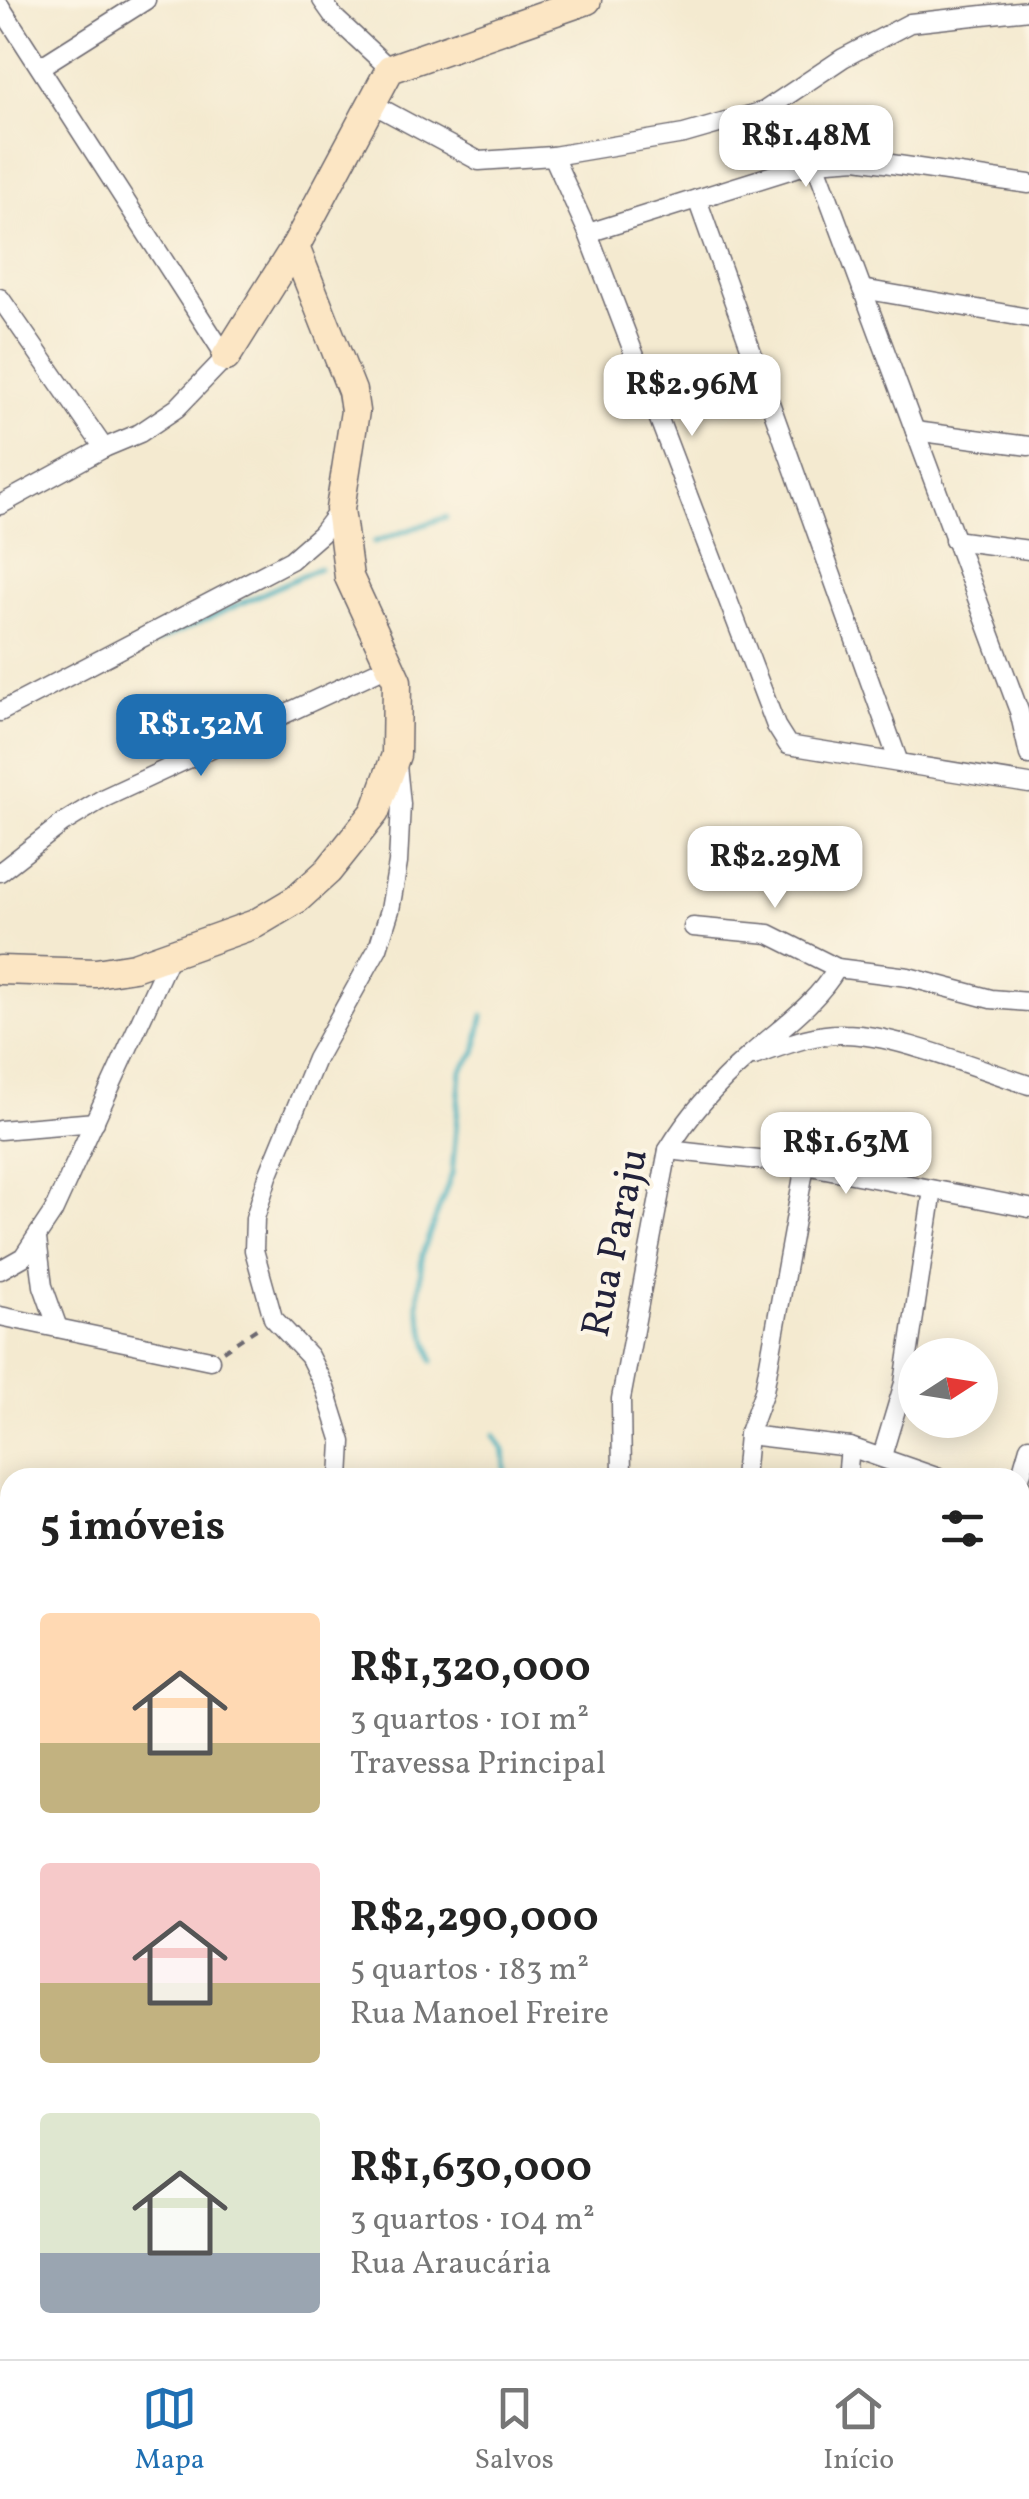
<!DOCTYPE html>
<html lang="pt">
<meta charset="utf-8">
<style>
:root{--surface:#fff;--page:#f6f6f6;--text:#222;--muted:#767676;--line:#e0e0e0;--accent:#1f6fb2}
body{margin:0;font-family:Vollkorn,serif;background:var(--page);color:var(--text);height:100vh;display:flex;flex-direction:column;font-size:38px;white-space:nowrap}
*{box-sizing:border-box;margin:0}
p{font-size:32px;color:var(--muted)}
.icon{flex:none;width:55px;height:55px;fill:none;stroke:currentColor;stroke-width:2;stroke-linecap:round;stroke-linejoin:round}
.map{position:relative;flex:1;overflow:hidden}
.sheet{position:absolute;left:0px;top:1468px;width:1030px;height:892px;display:flex;flex-direction:column;background:var(--surface);border-radius:30px 30px 0 0;box-shadow:0 5px 25px #0003}
.sheet>*{flex:none}
.needle{width:65px;rotate:78deg}
.fabs{position:absolute;left:898px;top:1338px;display:grid;gap:20px}
.fabs a{display:grid;place-items:center;width:100px;height:100px;border-radius:50%;background:var(--surface);box-shadow:0 5px 25px #0003;font-size:50px}
.price{position:absolute;translate:-50% -85px;padding:0 22px;border-radius:20px;background:#fff;color:#222;font-size:32px;line-height:65px;filter:drop-shadow(0 2px 5px #0008)}
.price::after{content:'';position:absolute;left:50%;top:60px;width:30px;height:22px;margin-left:-15px;background:inherit;clip-path:polygon(0 0,100% 0,50% 100%)}
.price.current{background:var(--accent);color:#fff}
ul{padding:0;list-style:none}
li{display:flex;align-items:center;gap:30px;height:250px;padding:0 40px}
li span{display:grid;place-items:center;flex:none;width:280px;height:200px;border-radius:10px;color:#555}
li>.icon{margin-inline-start:auto}
span .icon{width:120px;height:120px;fill:#fffc;stroke-width:1}
li b{font-size:42px}
h2{display:flex;justify-content:space-between;align-items:center;height:120px;padding:0 40px;font-size:42px}
.tab-bar{display:flex;justify-content:space-around;align-items:center;height:140px;border-top:2px solid var(--line);background:var(--surface);font-size:28px;color:var(--muted)}
.tab-bar a{display:grid;justify-items:center;gap:5px}
.tab-bar .current{color:var(--accent)}
.map>svg:first-child{display:block}
.lines{fill:none;stroke-linecap:round;stroke-linejoin:round}
.stream{stroke:#3faebc;stroke-width:5}
.street-casing{stroke:#6c686f;stroke-width:21}
.secondary-casing{stroke:#6c686f;stroke-width:31}
.primary-casing{stroke:#6c686f;stroke-width:34}
.path{stroke:#6c686f;stroke-width:4;stroke-dasharray:8 8;stroke-linecap:butt}
.street{stroke:#fff;stroke-width:18}
.secondary{stroke:#fce6c4;stroke-width:28}
.primary{stroke:#f7c06c;stroke-width:30}
.path-bridge{stroke:#6c686f;stroke-width:4;stroke-dasharray:8 8;stroke-linecap:butt}
.labels{text-anchor:middle;dominant-baseline:central;stroke-width:8;stroke-linejoin:round;paint-order:stroke}
.street-label{font-size:40px;fill:#22223b;stroke:#fcf5e5}
</style>
<div class="map">
<svg width="1029" height="2359" viewBox="0 0 1029 2359">
<rect width="100%" height="100%" fill="#fcf5e5"/>
<filter id="ink" filterUnits="userSpaceOnUse"><feTurbulence type="fractalNoise" baseFrequency=".01" numOctaves="2"/><feDisplacementMap in="SourceGraphic" scale="20" xChannelSelector="R" yChannelSelector="G"/><feConvolveMatrix kernelMatrix="1 2 1 2 8 2 1 2 1" color-interpolation-filters="sRGB"/></filter>
<filter id="wash" filterUnits="userSpaceOnUse"><feTurbulence type="fractalNoise" baseFrequency=".0048" numOctaves="4" result="noise"/><feDisplacementMap in="SourceGraphic" scale="40" xChannelSelector="R" yChannelSelector="G"/><feGaussianBlur stdDeviation="2.25" result="paint"/><feColorMatrix in="noise" values="0 0 0 0 0 0 0 0 0 0 0 0 0 0 0 0 0 1.4 0 .05"/><feComposite in="paint" operator="in"/></filter>
<g filter="url(#wash)">
<rect width="100%" height="100%" fill="#f4ead0"/>
<g class="lines">
<g class="stream">
<path d="M374 542 446 517"/>
<path d="M128 655 319 568"/>
<path d="M433 1361 418 1306 422 1254 452 1174 461 1071 476 1052 483 1016"/>
<path d="M494 1435 504 1451 506 1478"/>
<path d="M309 2359 310 2350"/>
</g>
</g>
</g>
<g filter="url(#ink)">
<g class="lines">
<defs>
<g id="street">
<path d="M322 0 334 17 390 69"/>
<path d="M0 6 226 357 177 408 140 433 104 448 0 505"/>
<path d="M40 67 146 0"/>
<path d="M371 103 479 161 553 156 684 134 764 111 843 58 910 23 1029 10"/>
<path d="M553 156 588 233 776 726 788 745 1029 784"/>
<path d="M815 162 1019 711 1029 755"/>
<path d="M697 199 898 760"/>
<path d="M588 233 815 162 857 159 1029 184"/>
<path d="M862 289 1029 318"/>
<path d="M0 298 104 448"/>
<path d="M915 431 1029 446"/>
<path d="M954 540 1029 550"/>
<path d="M0 712 291 560 321 534 340 509"/>
<path d="M0 872 63 823 104 798 388 666"/>
<path d="M693 927 769 934 837 968 908 977 991 999 1029 1002"/>
<path d="M754 1056C783 1046 813 1033 844 1034 895 1034 978 1069 1029 1085"/>
<path d="M0 1130 95 1122"/>
<path d="M668 1150 805 1165 1029 1208"/>
<path d="M37 1239 43 1286 58 1328"/>
<path d="M0 1270 23 1257 53 1212 170 956"/>
<path d="M0 1316 210 1360"/>
<path d="M748 1435 850 1447 939 1478"/>
<path d="M882 1456 904 1383 933 1190"/>
<path d="M340 1478 342 1442 325 1388 309 1356 273 1318 254 1250 255 1218 268 1176 316 1059 378 948 390 910 398 863 401 804 397 765"/>
<path d="M622 1478 621 1399 668 1150C689 1115 718 1083 749 1056 780 1028 816 1004 837 968"/>
<path d="M744 1478 748 1435 764 1391 805 1165"/>
<path d="M847 1478 850 1447"/>
<path d="M1020 1478 1029 1447"/>
<path d="M0 1519H10"/>
<path d="M1020 1524 1029 1531"/>
<path d="M1020 1658 1029 1648"/>
<path d="M0 1811 10 1812"/>
<path d="M1020 2107 1029 2121"/>
<path d="M1020 2218 1029 2214"/>
<path d="M152 2359 159 2350"/>
<path d="M187 2359 189 2350"/>
</g>
<g id="secondary">
<path d="M226 357 295 247 390 69 587 0"/>
<path d="M0 970 96 973 134 967 255 924 297 899 328 871 375 812 396 755 397 681 349 577 340 509 355 411 352 391 295 247"/>
</g>
<g id="primary">
<path d="M1020 2264 1029 2242"/>
<path d="M1020 2335 1029 2326"/>
<path d="M572 2350 605 2357 634 2359"/>
<path d="M226 2359V2350"/>
<path d="M468 2359 469 2350"/>
<path d="M904 2359 926 2350"/>
<path d="M993 2359 1004 2350"/>
</g>
</defs>
<use href="#street" class="street-casing"/>
<use href="#secondary" class="secondary-casing"/>
<use href="#primary" class="primary-casing"/>
<g class="path">
<path d="M223 1351 261 1326"/>
<path d="M1024 2197 1029 2137"/>
<path d="M785 2350 834 2354 879 2350"/>
</g>
<use href="#street" class="street"/>
<use href="#secondary" class="secondary"/>
<use href="#primary" class="primary"/>
<path class="path-bridge" d="M790 2359 791 2350"/>
</g>
</g>
<g class="labels">
<g class="street-label">
<text transform="translate(617 1243) rotate(-78)">Rua Paraju</text>
</g>
</g>
</svg>
<div class="fabs">
<a><svg class="needle" viewBox="-14 -14 28 28"><path d="M0-13l5 13h-10z" fill="#e53935"/><path d="M0 13l5-13h-10z" fill="#767676"/></svg></a>
</div>
<b class="price" style="left:806px;top:190px">R$1.48M</b>
<b class="price" style="left:692px;top:439px">R$2.96M</b>
<b class="price current" style="left:201px;top:779px">R$1.32M</b>
<b class="price" style="left:775px;top:911px">R$2.29M</b>
<b class="price" style="left:846px;top:1197px">R$1.63M</b>
<section class="sheet">
<h2>5 imóveis<svg class="icon" aria-label="filters" viewBox="0 0 24 24"><path d="M4 7h16M4 17h16"/><circle cx="9" cy="7" r="2"/><circle cx="15" cy="17" r="2"/></svg></h2>
<ul>
<li><span style="background:linear-gradient(#ffd9b3 65%,#c2b280 0)"><svg class="icon" aria-label="home" viewBox="0 0 24 24"><path d="M3 11l9-7 9 7M6 9v11h12V9"/></svg></span><div><b>R$1,320,000</b><p>3 quartos · 101 m²</p><p>Travessa Principal</p></div></li>
<li><span style="background:linear-gradient(#f6c9c9 60%,#c2b280 0)"><svg class="icon" aria-label="home" viewBox="0 0 24 24"><path d="M3 11l9-7 9 7M6 9v11h12V9"/></svg></span><div><b>R$2,290,000</b><p>5 quartos · 183 m²</p><p>Rua Manoel Freire</p></div></li>
<li><span style="background:linear-gradient(#dfe7d0 70%,#9aa5b1 0)"><svg class="icon" aria-label="home" viewBox="0 0 24 24"><path d="M3 11l9-7 9 7M6 9v11h12V9"/></svg></span><div><b>R$1,630,000</b><p>3 quartos · 104 m²</p><p>Rua Araucária</p></div></li>
</ul>
</section>
</div>
<nav class="tab-bar">
<a class="current"><svg class="icon" aria-label="map" viewBox="0 0 24 24"><path d="M3 6l6-2 6 2 6-2v14l-6 2-6-2-6 2zM9 4v14M15 6v14"/></svg>Mapa</a>
<a><svg class="icon" aria-label="saved" viewBox="0 0 24 24"><path d="M7 4h10v16l-5-4-5 4z"/></svg>Salvos</a>
<a><svg class="icon" aria-label="home" viewBox="0 0 24 24"><path d="M3 11l9-7 9 7M6 9v11h12V9"/></svg>Início</a>
</nav>
